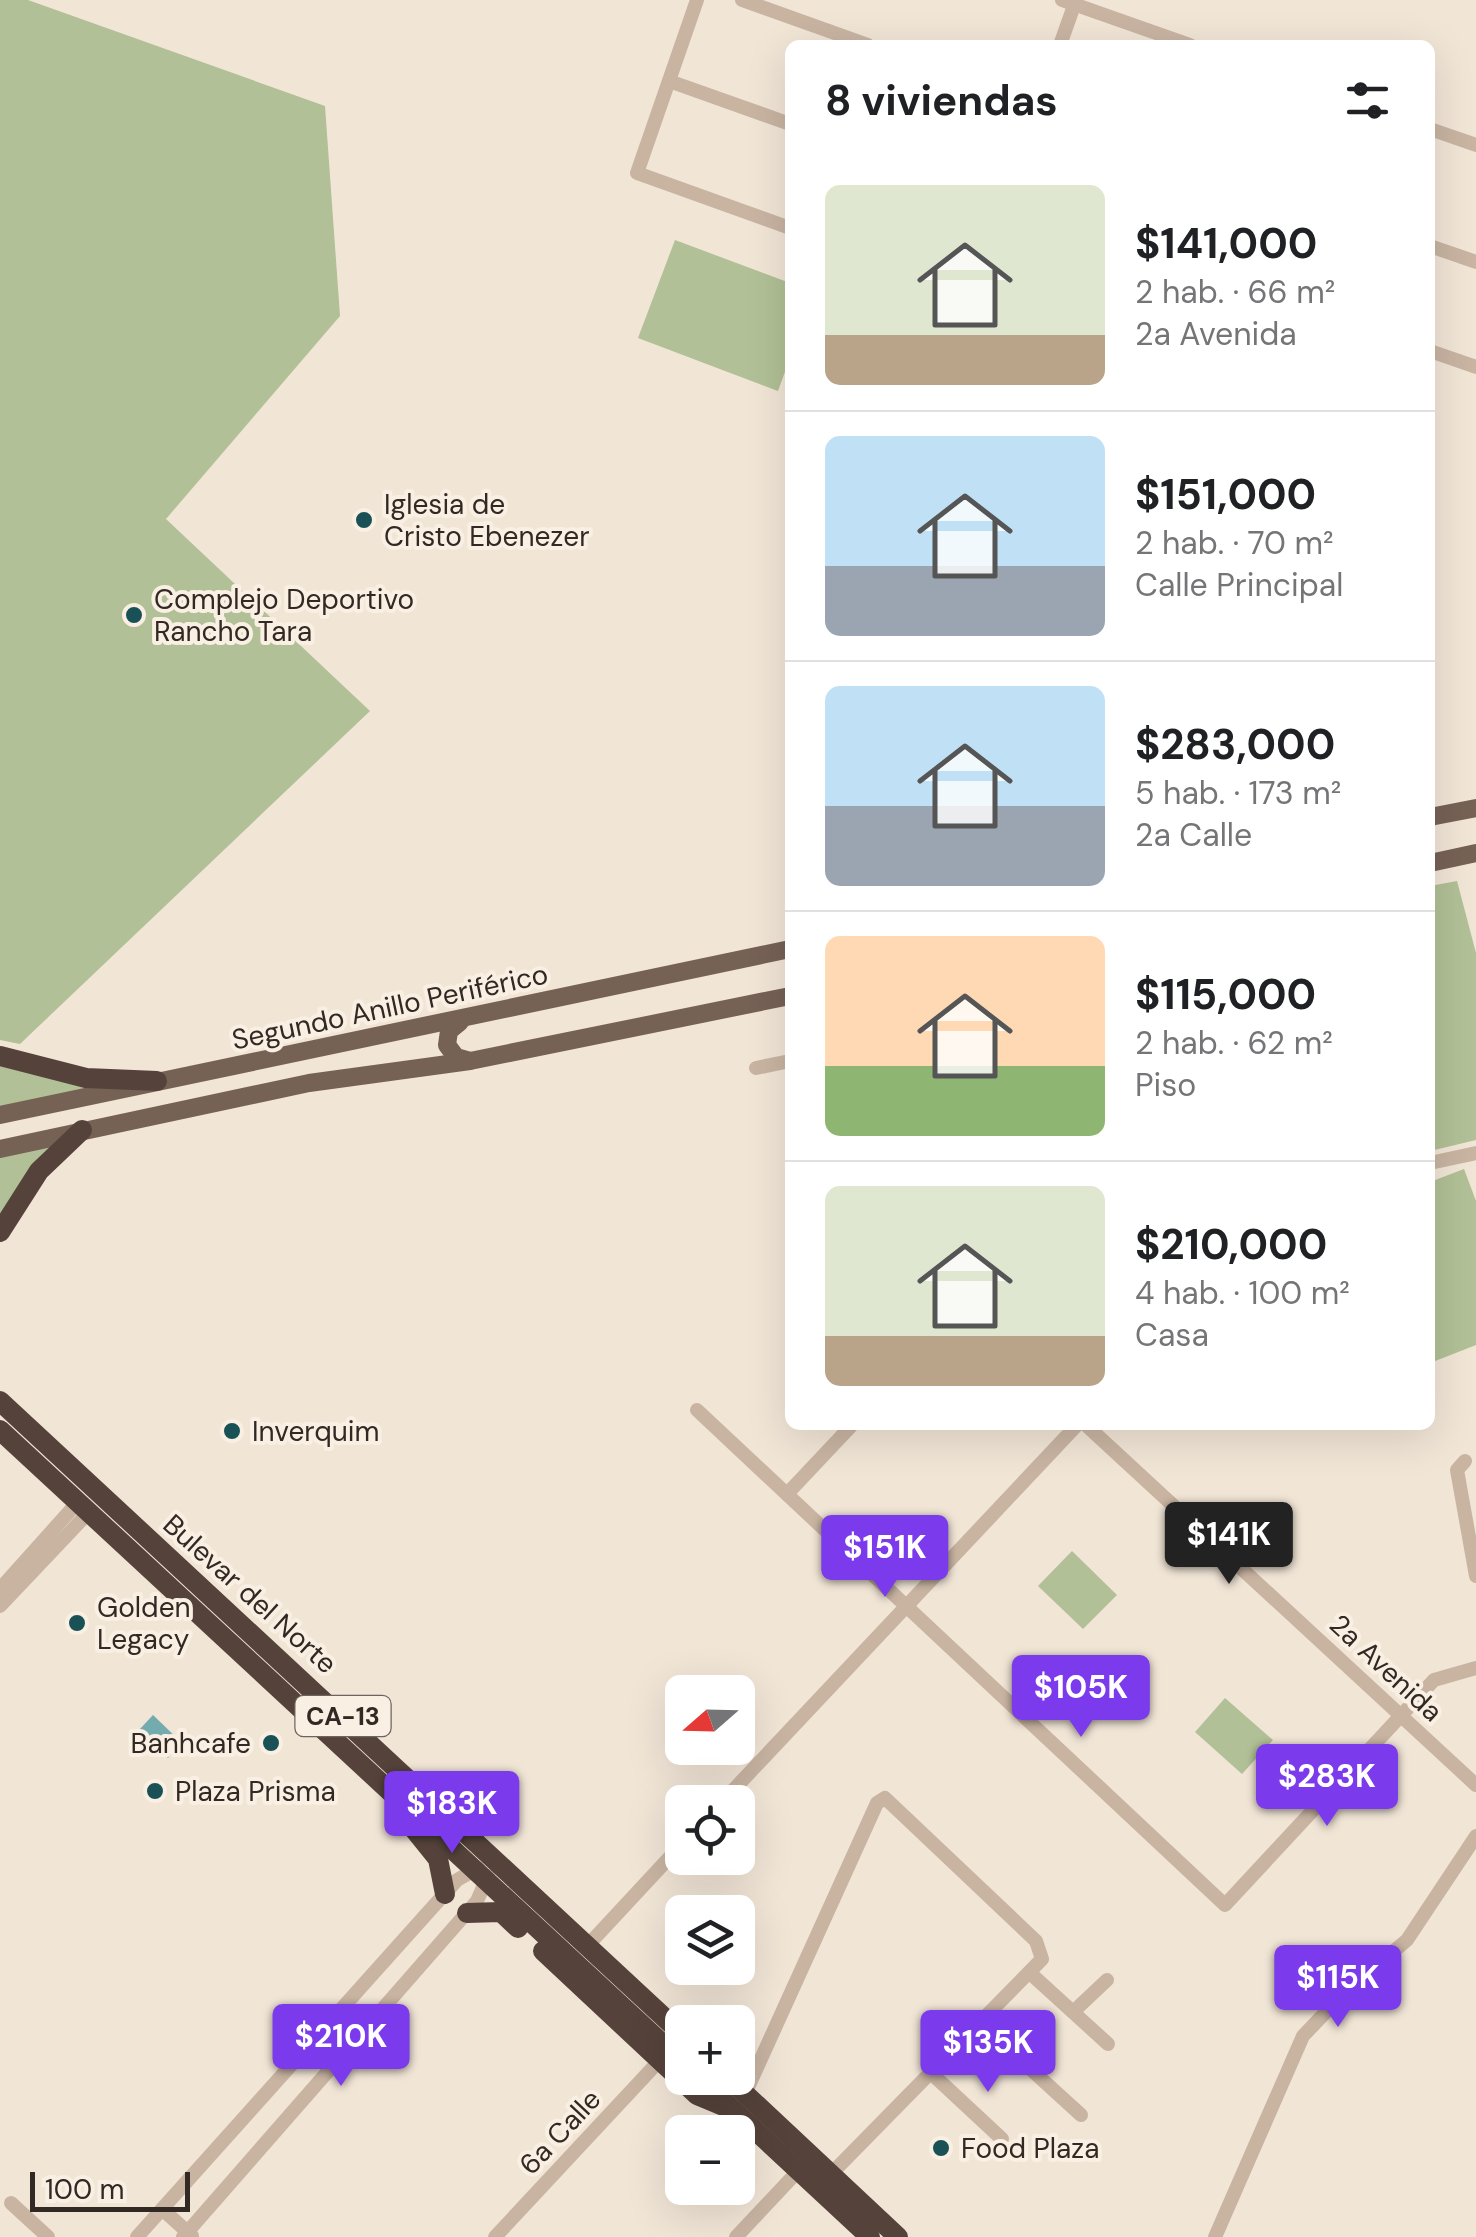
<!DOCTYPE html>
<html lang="es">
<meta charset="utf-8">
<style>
:root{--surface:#fff;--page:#f6f6f6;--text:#202124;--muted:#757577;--line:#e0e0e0;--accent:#7c3aed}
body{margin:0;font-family:"DM Sans",sans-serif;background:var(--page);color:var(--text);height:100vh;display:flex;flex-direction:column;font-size:38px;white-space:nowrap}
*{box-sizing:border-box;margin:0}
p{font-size:32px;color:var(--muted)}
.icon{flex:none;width:55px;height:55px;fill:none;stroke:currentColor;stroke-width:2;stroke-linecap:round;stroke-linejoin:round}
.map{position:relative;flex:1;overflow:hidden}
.side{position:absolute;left:785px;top:40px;width:650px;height:1390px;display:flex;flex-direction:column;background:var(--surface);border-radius:15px;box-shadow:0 10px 40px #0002}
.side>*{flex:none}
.needle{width:65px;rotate:250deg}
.fabs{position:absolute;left:665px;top:1675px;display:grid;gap:20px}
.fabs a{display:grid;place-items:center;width:90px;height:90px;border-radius:15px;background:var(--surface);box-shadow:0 10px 40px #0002;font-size:50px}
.scale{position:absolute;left:30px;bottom:25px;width:160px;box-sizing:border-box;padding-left:10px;border:5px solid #332924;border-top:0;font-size:28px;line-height:35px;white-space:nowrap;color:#332924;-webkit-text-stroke:8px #f9efe2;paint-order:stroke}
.price{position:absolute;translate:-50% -85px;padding:0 22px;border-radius:10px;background:var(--accent);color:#fff;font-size:32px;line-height:65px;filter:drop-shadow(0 2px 5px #0008)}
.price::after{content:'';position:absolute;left:50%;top:60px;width:30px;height:22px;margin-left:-15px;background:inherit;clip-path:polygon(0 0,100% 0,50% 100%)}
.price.active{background:#222;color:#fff}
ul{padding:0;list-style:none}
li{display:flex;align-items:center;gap:30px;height:250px;padding:0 40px}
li+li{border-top:2px solid var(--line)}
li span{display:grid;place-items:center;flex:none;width:280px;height:200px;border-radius:15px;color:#555}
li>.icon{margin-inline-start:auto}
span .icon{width:120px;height:120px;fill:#fffc;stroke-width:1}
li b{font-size:42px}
h2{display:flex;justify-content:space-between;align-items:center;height:120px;padding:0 40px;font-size:42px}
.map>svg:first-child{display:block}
.green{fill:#b1c096}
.water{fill:#74abaf}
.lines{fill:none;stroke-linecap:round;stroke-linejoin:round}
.minor{stroke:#c9b4a2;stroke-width:14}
.major{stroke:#766155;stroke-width:18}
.highway{stroke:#55433b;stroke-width:20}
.poi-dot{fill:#195156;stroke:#f9efe2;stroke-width:4}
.labels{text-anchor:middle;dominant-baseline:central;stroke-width:8;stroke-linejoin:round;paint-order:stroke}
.shield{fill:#f9efe2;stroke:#6e645d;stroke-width:2.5}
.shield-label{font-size:25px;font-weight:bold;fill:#332924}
.poi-label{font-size:28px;fill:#332924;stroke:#f9efe2;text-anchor:start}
.street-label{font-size:28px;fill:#332924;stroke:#f9efe2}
</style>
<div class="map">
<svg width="1476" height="2237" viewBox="0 0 1476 2237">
<rect width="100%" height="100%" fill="#f1e5d6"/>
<g class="green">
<path d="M0 0H28L325 106 340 316 166 519 370 711 20 1044 0 1040Z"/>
<path d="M675 240 790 283V358L778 391 638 338Z"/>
<path d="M1457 881 1476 953V1140L1430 1151V886Z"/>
<path d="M0 1058 116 1086 0 1110Z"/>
<path d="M63 1143 0 1220V1157Z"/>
<path d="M1464 1169 1476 1201V1345L1430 1363V1182Z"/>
<path d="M1072 1551 1117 1595 1083 1629 1038 1586Z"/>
<path d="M1225 1698 1273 1740 1242 1774 1195 1732Z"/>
</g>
<path class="water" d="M153 1715 182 1743 168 1758 139 1730Z"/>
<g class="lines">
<g class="minor">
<path d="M697 0 637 173 790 228"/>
<path d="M742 0 868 45"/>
<path d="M1062 0 1190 45"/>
<path d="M1060 45 1076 0"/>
<path d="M669 81 790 124"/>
<path d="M1430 129 1476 145"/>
<path d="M1430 246 1476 262"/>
<path d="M1430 351 1476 367"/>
<path d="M756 1068 790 1061"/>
<path d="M1430 1163 1476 1153"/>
<path d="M697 1410 1225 1905 1434 1680 1476 1668"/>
<path d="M1086 1425 1476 1785"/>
<path d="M1465 1461 1457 1470 1476 1576"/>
<path d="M787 1494 852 1425"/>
<path d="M0 1589 78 1502"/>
<path d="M0 1606 89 1512"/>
<path d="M722 1802 1077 1425"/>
<path d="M590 1943 682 1844"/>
<path d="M1030 1973 1108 2044"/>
<path d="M1073 2012 1107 1980"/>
<path d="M979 2022 1081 2115"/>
<path d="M931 2073 1002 2139"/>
<path d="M745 2094 877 1803 885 1798 1036 1941 1042 1959 831 2174"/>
<path d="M11 2203 48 2237"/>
<path d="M162 2209 192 2236"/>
<path d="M137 2237 457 1880 478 1868"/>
<path d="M183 2237 477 1901 488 1876"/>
<path d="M495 2237 660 2060"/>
<path d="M736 2237 799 2170"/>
<path d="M1215 2237 1303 2036 1342 1995 1407 1940 1476 1836"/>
</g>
<g class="major">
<path d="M1430 817 1476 808"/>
<path d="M1430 863 1476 853"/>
<path d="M460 1022 449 1031 447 1045 456 1057 470 1061"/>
<path d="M0 1115 790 949"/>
<path d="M0 1149 309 1083 470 1061 790 996"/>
</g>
<g class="highway">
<path d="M0 1056 86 1078 157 1081"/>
<path d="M0 1232 39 1171 82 1130"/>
<path d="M0 1401 682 2034"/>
<path d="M0 1430 682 2062"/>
<path d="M413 1828 438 1859 445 1894"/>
<path d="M467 1913 501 1912 518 1928"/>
<path d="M543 1951 697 2095 733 2110"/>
<path d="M699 2078 870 2237"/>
<path d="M728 2078 898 2237"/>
</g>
</g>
<g class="poi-dot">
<circle cx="364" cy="520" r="10"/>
<circle cx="134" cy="615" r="10"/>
<circle cx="232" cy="1431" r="10"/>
<circle cx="77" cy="1623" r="10"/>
<circle cx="271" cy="1743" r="10"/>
<circle cx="155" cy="1791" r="10"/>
<circle cx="941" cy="2148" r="10"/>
</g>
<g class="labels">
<rect class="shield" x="295.5" y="1696" width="95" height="40" rx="8"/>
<g class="shield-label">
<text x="343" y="1716">CA-13</text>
</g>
<g class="poi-label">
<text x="384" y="504">Iglesia de<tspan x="384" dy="32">Cristo Ebenezer</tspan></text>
<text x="154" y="599">Complejo Deportivo<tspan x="154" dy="32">Rancho Tara</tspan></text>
<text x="252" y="1431">Inverquim</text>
<text x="97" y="1607">Golden<tspan x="97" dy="32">Legacy</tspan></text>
<text x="251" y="1743" text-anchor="end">Banhcafe</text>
<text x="175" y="1791">Plaza Prisma</text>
<text x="961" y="2148">Food Plaza</text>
</g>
<g class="street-label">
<text transform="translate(390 1007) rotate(-12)">Segundo Anillo Periférico</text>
<text transform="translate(250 1594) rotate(42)">Bulevar del Norte</text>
<text transform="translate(1386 1668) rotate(43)">2a Avenida</text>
<text transform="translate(560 2132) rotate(-47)">6a Calle</text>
</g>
</g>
</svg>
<div class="fabs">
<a><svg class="needle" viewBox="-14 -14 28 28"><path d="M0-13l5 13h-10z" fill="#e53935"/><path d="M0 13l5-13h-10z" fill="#757577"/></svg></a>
<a><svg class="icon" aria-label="locate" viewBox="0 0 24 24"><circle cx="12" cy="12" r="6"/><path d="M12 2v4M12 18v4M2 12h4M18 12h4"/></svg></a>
<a><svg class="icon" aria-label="layers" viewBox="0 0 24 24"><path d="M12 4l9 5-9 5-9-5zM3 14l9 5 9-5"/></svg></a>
<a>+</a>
<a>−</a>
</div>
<div class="scale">100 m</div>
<b class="price active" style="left:1229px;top:1587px">$141K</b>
<b class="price" style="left:885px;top:1600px">$151K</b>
<b class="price" style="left:1081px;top:1740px">$105K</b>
<b class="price" style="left:1327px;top:1829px">$283K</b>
<b class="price" style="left:452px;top:1856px">$183K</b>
<b class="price" style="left:1338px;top:2030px">$115K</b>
<b class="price" style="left:341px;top:2089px">$210K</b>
<b class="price" style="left:988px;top:2095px">$135K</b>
<section class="side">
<h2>8 viviendas<svg class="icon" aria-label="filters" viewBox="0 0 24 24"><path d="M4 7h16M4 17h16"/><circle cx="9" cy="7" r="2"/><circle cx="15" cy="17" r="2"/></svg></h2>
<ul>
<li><span style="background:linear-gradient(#dfe7d0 75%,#b9a48a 0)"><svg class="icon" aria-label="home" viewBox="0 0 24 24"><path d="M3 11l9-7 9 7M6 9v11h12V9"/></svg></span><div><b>$141,000</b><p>2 hab. · 66 m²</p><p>2a Avenida</p></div></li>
<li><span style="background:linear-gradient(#bfe0f5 65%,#9aa5b1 0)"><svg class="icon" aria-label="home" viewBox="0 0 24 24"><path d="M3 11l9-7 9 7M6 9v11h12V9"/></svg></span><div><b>$151,000</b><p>2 hab. · 70 m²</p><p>Calle Principal</p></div></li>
<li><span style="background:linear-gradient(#bfe0f5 60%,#9aa5b1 0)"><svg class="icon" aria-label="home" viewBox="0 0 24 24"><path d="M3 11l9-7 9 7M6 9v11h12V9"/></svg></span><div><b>$283,000</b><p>5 hab. · 173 m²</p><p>2a Calle</p></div></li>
<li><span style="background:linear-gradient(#ffd9b3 65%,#8fb573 0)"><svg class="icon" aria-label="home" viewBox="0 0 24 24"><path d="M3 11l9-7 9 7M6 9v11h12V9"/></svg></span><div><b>$115,000</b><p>2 hab. · 62 m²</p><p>Piso</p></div></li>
<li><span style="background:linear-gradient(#dfe7d0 75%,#b9a48a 0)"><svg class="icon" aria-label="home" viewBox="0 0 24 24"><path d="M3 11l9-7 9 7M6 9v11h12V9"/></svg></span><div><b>$210,000</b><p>4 hab. · 100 m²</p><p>Casa</p></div></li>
</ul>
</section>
</div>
